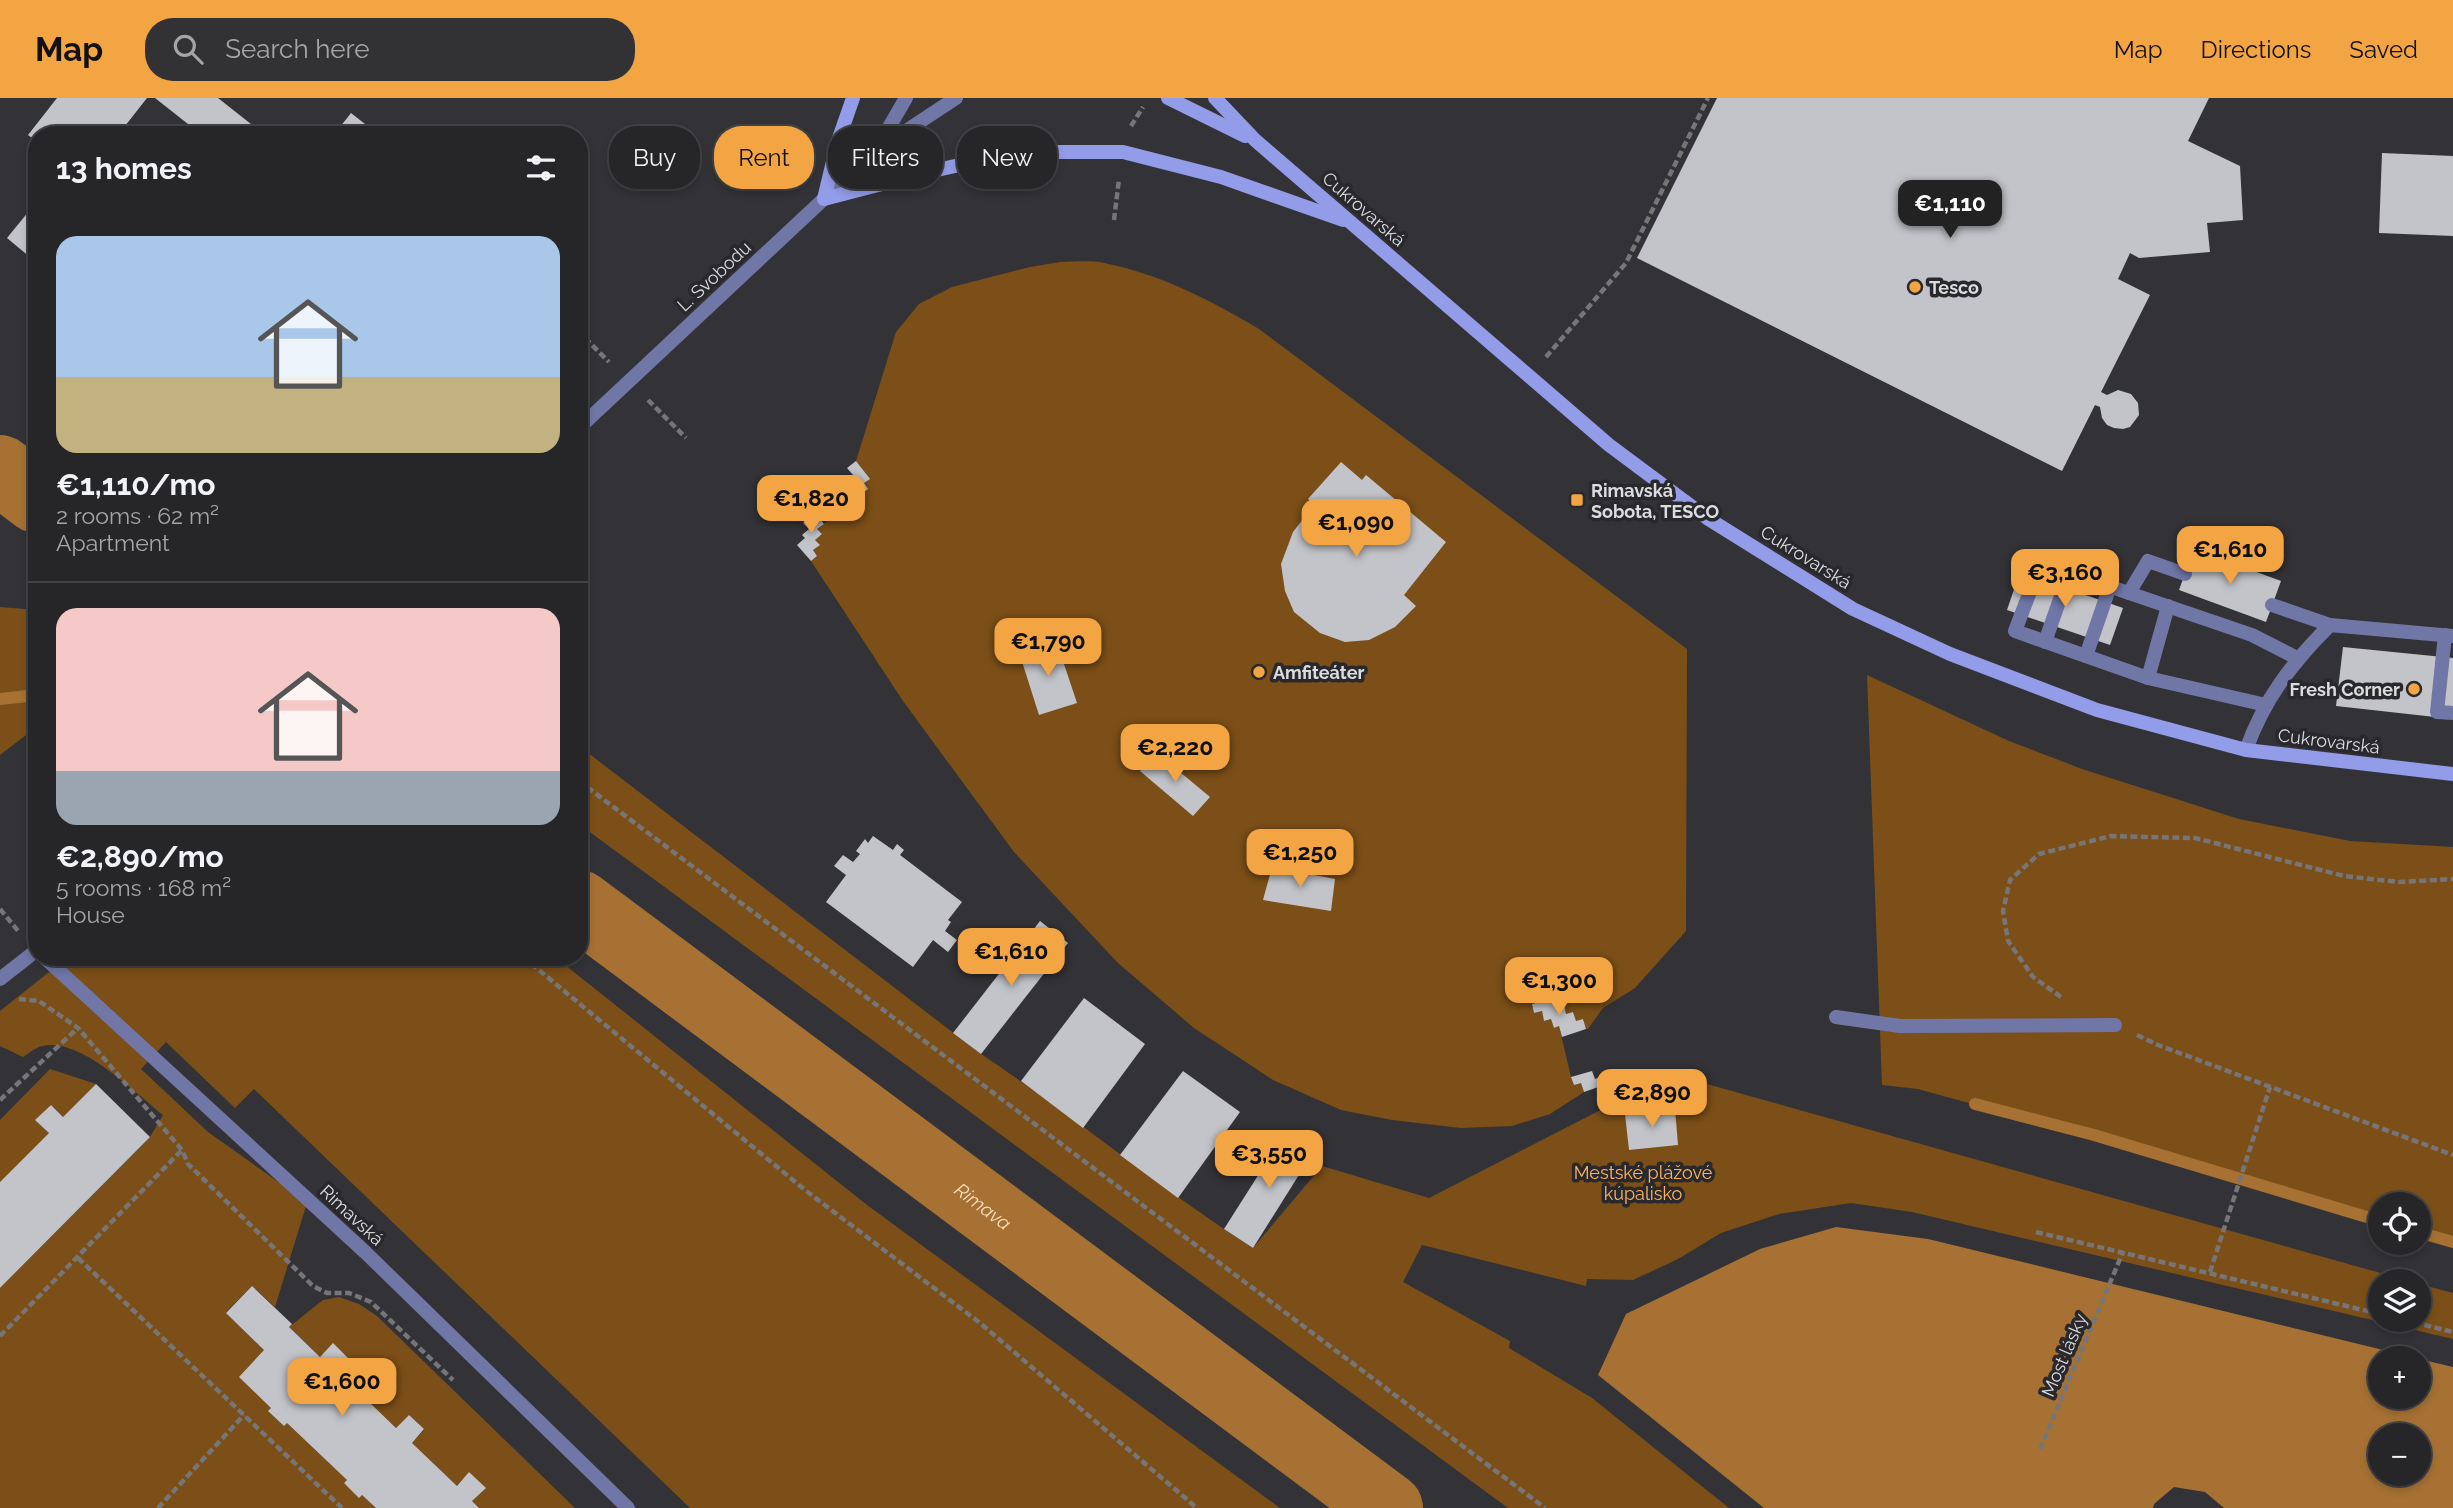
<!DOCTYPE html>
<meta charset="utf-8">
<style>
:root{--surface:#262629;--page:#323235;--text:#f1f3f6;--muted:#a4a5a8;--line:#424346;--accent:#f3a443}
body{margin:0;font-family:Raleway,sans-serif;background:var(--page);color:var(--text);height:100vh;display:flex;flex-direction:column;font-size:26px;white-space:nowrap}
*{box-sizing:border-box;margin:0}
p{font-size:23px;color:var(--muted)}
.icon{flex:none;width:38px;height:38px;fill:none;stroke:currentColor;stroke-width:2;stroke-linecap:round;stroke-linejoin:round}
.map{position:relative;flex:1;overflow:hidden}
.drawer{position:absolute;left:28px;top:28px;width:560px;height:840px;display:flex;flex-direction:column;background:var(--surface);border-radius:28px;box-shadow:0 4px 10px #0003,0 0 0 2px var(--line)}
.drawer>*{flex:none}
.guide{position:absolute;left:609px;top:28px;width:665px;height:63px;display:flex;gap:14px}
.tools{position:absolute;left:2368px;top:1094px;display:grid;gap:14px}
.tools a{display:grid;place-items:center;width:63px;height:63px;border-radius:50%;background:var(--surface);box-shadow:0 4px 10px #0003,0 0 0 2px var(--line);font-size:35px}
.price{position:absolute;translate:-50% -60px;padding:0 16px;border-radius:14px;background:var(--accent);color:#111;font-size:23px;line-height:46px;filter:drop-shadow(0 2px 4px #0008)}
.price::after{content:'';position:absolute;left:50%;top:42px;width:21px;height:16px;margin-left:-10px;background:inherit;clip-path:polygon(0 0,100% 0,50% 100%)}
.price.active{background:#222;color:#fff}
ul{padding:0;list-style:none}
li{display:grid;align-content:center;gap:14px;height:371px;padding:0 28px}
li+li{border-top:2px solid var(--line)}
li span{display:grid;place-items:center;height:217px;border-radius:21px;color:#555}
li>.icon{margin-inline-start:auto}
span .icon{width:126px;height:126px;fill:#fffc;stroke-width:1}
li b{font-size:30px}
h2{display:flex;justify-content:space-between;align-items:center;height:84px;padding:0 28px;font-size:30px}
.tag{padding:0 24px;border-radius:28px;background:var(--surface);box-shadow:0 4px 10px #0003,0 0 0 2px var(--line);font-size:24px;line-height:63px}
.tag.active{background:var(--accent);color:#111}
header{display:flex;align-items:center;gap:42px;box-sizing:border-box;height:98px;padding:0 35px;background:var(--accent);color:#111}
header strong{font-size:33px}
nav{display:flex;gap:38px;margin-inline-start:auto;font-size:24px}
.search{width:490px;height:63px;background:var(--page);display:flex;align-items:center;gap:18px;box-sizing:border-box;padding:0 24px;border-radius:28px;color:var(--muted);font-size:26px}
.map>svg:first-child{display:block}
.green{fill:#7b4f17}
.water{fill:#a67133;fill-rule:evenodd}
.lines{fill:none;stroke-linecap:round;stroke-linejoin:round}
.stream{stroke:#a67133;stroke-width:12}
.river{stroke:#a67133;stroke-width:70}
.building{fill:#c3c4c9}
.path{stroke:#767679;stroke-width:4.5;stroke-dasharray:7 3.5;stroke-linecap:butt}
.service{stroke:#7077a7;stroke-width:14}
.minor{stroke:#7077a7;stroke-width:14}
.secondary{stroke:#929ce8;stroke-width:14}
.poi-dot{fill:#f3a443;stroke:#29292d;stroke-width:2.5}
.labels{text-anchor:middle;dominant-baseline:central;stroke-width:7;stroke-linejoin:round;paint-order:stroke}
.street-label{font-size:18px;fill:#dbdcde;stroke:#29292d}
.poi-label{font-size:18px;font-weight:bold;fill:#dbdcde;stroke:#29292d;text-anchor:start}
.park-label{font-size:18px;fill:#feb45f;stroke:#29292d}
.water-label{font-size:19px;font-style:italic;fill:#fcddbe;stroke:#29292d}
</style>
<header>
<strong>Map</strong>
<div class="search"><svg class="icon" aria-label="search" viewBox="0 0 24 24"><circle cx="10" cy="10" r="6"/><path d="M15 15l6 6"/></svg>Search here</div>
<nav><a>Map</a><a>Directions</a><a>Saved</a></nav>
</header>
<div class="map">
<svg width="2453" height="1410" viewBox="0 0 2453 1410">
<rect width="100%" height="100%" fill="#333337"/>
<g class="green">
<path d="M1060 164C1074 164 1090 162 1104 165 1160 176 1210 202 1259 231L1687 551 1686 833 1635 890 1603 910 1588 931H1586L1583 921 1576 923 1573 914 1566 916 1564 907 1557 908 1554 900 1532 906 1534 915 1542 913 1544 923 1551 921 1554 930 1559 928 1571 979 1581 985 1584 994 1550 1016 1512 1028 1461 1030 1392 1022 1341 1012 1273 982 1194 930 1118 865 1014 754 903 603 811 463 817 458 813 452 819 447 815 442 822 436 817 431 868 391 864 385 869 381 856 363 896 234 919 206 952 189 1030 169Z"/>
<path d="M0 509 37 512V634L34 631 0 657Z"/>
<path d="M1867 577 2009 643 2082 671 2239 721 2350 743 2453 749V1138L2419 1128 2418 1106H2380V1118L1918 991 1882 987Z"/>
<path d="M579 648 981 956C1074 1018 1159 1090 1253 1150L1322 1068 1429 1100 1671 976 2409 1183H2380V1222H2418L2419 1186 2453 1195V1241L1912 1114 1851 1105 1779 1116 1721 1135 1678 1161 1633 1182 1587 1181 1586 1188 1422 1147 1403 1184 1510 1243 1509 1250 1592 1300 1729 1410H1508L579 726Z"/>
<path d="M68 859H555L867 1107 1280 1410H690L254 991 235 1010 166 944 141 971 208 1034 294 1095 306 1108 275 1209 252 1188 226 1214 264 1252 271 1310 269 1313 284 1328 287 1325 347 1382 344 1385 359 1399 362 1397 376 1410H0V1190L150 1039 163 1017C135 995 75 933 37 950 32 952 28 956 23 959L0 948V913Z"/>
<path d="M50 971 96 986 63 1019 51 1007 36 1022 49 1035 0 1084V1022Z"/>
<path d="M339 1199 359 1206 377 1218 575 1410H479L472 1403 485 1390 469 1375 457 1388 412 1345 424 1332 409 1317 396 1330 337 1273 349 1261 333 1246 320 1259 289 1229 323 1202Z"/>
</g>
<path class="water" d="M1836 1129 1928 1141 2416 1260H2380V1298H2418L2419 1261 2453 1269V1410H2224L2205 1394 2174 1389 2154 1406 2153 1410H1764L1598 1277 1626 1216 1760 1151ZM2380 1337H2418V1376H2380Z"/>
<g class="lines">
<g class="stream">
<path d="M0 601 37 597"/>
<path d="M1975 1006 2094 1037 2380 1123"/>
<path d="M2418 1134 2453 1144"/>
</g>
<g class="river">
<path d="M0 372 37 400"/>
<path id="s1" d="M579 807 1388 1410"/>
</g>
</g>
<g class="building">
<path d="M57 0H147L118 37H37V44L28 37Z"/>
<path d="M155 0H218L265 37H202Z"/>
<path d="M1717 0H2209L2188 43 2240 68 2243 122 2207 125 2210 154 2139 160 2130 155 2118 181 2150 197 2101 294 2107 297 2118 292 2131 296 2138 305 2139 317 2130 329 2123 331 2114 330 2107 327 2102 320 2100 309 2095 307 2062 373 1637 160Z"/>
<path d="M351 15 379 37H350L340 29Z"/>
<path d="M2382 55 2453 58V138L2379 135Z"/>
<path d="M29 113 37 119V165L7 140Z"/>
<path d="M856 363 870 381 864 385 868 391 858 399 846 382 853 377 847 370Z"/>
<path d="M1341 364 1362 382 1366 377 1446 444 1404 497 1416 508 1395 529 1369 542 1345 544 1320 535 1294 514 1285 493 1281 466 1293 434 1314 407 1308 401Z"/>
<path d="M811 410 824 426 817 431 822 436 815 442 820 447 813 452 817 458 811 463 797 447 805 440 802 437 809 431 803 425 809 420 805 415Z"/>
<path d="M2194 451 2281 483 2266 524 2179 492Z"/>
<path d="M2020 474 2123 510 2110 547 2007 512Z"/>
<path d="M1056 542 1077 605 1039 617 1019 554Z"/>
<path d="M2343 549 2453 560V621L2336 608Z"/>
<path d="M1156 654 1210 699 1193 718 1140 673Z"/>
<path d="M873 738 893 752 897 746 904 752 900 757 962 804 948 822 951 824 945 833 957 842 948 854 933 842 913 869 826 804 846 777 834 768 843 757 853 764 860 756 856 753 865 741 868 745Z"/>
<path d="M1272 769 1335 781 1331 813 1263 802Z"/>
<path d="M1040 823 1068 845 981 956 953 935Z"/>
<path d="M1084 900 1145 946 1083 1030 1021 983Z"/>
<path d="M1554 900 1557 908 1564 906 1566 916 1573 914 1576 923 1583 921 1586 931 1562 939 1559 928 1554 930 1551 921 1544 923 1542 913 1534 915 1532 906Z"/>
<path d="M1183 973 1240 1014 1178 1100 1120 1057Z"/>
<path d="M1592 973 1595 981 1604 978 1607 986 1584 994 1581 985 1574 987 1571 979Z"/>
<path d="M96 986 150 1039 0 1190V1084L49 1035 35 1022 51 1007 63 1019Z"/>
<path d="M1675 1011 1678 1047 1629 1052 1625 1016Z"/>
<path d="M1285 1035 1314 1053 1253 1150 1224 1131Z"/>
<path d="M252 1188 292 1226 289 1229 320 1259 333 1245 349 1261 337 1273 396 1330 409 1317 424 1331 412 1345 457 1388 469 1374 486 1390 472 1403 479 1410H376L362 1397 359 1400 344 1385 347 1382 287 1325 284 1328 268 1313 271 1310 239 1279 264 1252 226 1215Z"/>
</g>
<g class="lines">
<g class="path">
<path d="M1131 28 1143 9"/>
<path d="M1114 122 1119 81"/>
<path d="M585 240 609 264"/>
<path d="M1546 259 1626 165 1708 0"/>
<path d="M648 302 686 340"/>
<path d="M579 683 1545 1410"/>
<path d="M0 811 19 834"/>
<path d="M523 859 805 1092 980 1225 1197 1410"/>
<path d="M2061 899 2033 879 2008 843 2003 813 2010 782 2039 756 2111 738 2195 740 2344 778 2399 784 2453 781"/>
<path d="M19 901 39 903 78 930 182 1052 188 1066 313 1188 327 1195H349L371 1204 453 1282"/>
<path d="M2137 937 2158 947 2453 1057"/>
<path d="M0 1002 78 930"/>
<path d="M2036 1134 2380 1216"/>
<path d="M78 1160 342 1410"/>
<path d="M2210 1174 2270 989"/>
<path d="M2404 1222 2453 1234"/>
<path d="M0 1238 182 1052"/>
<path d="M2040 1351 2123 1154"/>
<path d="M158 1410 244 1317"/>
</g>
<g class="service">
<path d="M2129 495 2148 463 2185 476"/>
<path d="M2272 507 2330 527"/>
<path d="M2445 537 2437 614 2453 615"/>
<path d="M2045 544 2069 475"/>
<path d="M2086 558 2110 488"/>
<path d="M2148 580 2168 508"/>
<path d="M2266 607 2148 580 2015 533 2041 465 2252 537 2297 560"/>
<path d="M2246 652C2264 601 2292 565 2330 527L2453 538"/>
<path d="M1836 919 1900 928 2115 927"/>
</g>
<g class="minor">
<path d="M877 50 906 0"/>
<path d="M579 330 874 54 956 0"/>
<path d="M44 859 365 1154 628 1410"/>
<path d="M0 881 37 852"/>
</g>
<g class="secondary">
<path d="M853 0 838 43 824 101 928 74 1018 54H1123L1221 79 1343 122"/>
<path d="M1168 0 1245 38"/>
<path d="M1215 0 1255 42 1609 347 1707 420 1853 511 1950 556 2097 612 2246 652 2453 676"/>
</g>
</g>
<g class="poi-dot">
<circle cx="1915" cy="189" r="7"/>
<rect x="1570" y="395" width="14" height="14" rx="3.5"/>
<circle cx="1259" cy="574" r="7"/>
<circle cx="2414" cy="591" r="7"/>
</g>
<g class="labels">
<g class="street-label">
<text transform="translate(1364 111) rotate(41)">Cukrovarská</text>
<text transform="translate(714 178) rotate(-43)">L. Svobodu</text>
<text transform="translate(1806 459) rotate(32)">Cukrovarská</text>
<text transform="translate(2329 643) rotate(7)">Cukrovarská</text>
<text transform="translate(352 1117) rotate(43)">Rimavská</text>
<text transform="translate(2064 1257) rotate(-67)">Most lásky</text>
</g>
<g class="poi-label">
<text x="1929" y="189">Tesco</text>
<text x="1591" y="392">Rimavská<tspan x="1591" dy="21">Sobota, TESCO</tspan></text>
<text x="1273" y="574">Amfiteáter</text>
<text x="2400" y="591" text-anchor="end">Fresh Corner</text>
</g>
<g class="park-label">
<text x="1643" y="1074">Mestské plážové<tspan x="1643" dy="21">kúpalisko</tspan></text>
</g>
<g class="water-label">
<text stroke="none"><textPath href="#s1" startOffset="504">Rimava</textPath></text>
</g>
</g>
</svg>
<div class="tools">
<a><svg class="icon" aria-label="locate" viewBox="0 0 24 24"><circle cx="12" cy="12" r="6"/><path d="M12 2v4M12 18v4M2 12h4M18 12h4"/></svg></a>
<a><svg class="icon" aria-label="layers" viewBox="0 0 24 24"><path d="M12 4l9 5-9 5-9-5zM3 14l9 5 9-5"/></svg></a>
<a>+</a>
<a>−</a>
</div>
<b class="price active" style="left:1950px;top:142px">€1,110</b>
<b class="price" style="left:811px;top:437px">€1,820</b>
<b class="price" style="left:1356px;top:461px">€1,090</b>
<b class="price" style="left:2230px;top:488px">€1,610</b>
<b class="price" style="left:2065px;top:511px">€3,160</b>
<b class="price" style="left:1048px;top:580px">€1,790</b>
<b class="price" style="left:1175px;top:686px">€2,220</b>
<b class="price" style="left:1300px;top:791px">€1,250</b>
<b class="price" style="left:1011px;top:890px">€1,610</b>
<b class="price" style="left:1559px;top:919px">€1,300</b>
<b class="price" style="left:1652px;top:1031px">€2,890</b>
<b class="price" style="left:1269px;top:1092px">€3,550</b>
<b class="price" style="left:342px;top:1320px">€1,600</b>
<div class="guide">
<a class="tag">Buy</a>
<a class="tag active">Rent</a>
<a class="tag">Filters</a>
<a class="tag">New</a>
</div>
<section class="drawer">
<h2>13 homes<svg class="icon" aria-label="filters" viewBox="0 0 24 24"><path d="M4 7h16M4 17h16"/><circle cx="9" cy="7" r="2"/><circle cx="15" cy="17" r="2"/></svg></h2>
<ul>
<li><span style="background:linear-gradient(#a9c7e8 65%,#c2b280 0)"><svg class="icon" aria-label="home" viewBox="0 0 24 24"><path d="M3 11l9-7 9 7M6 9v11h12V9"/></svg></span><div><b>€1,110/mo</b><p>2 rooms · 62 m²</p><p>Apartment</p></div></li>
<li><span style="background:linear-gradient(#f6c9c9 75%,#9aa5b1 0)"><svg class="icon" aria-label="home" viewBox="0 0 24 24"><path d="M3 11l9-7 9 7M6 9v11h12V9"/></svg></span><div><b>€2,890/mo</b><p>5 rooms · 168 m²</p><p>House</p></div></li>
</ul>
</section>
</div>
